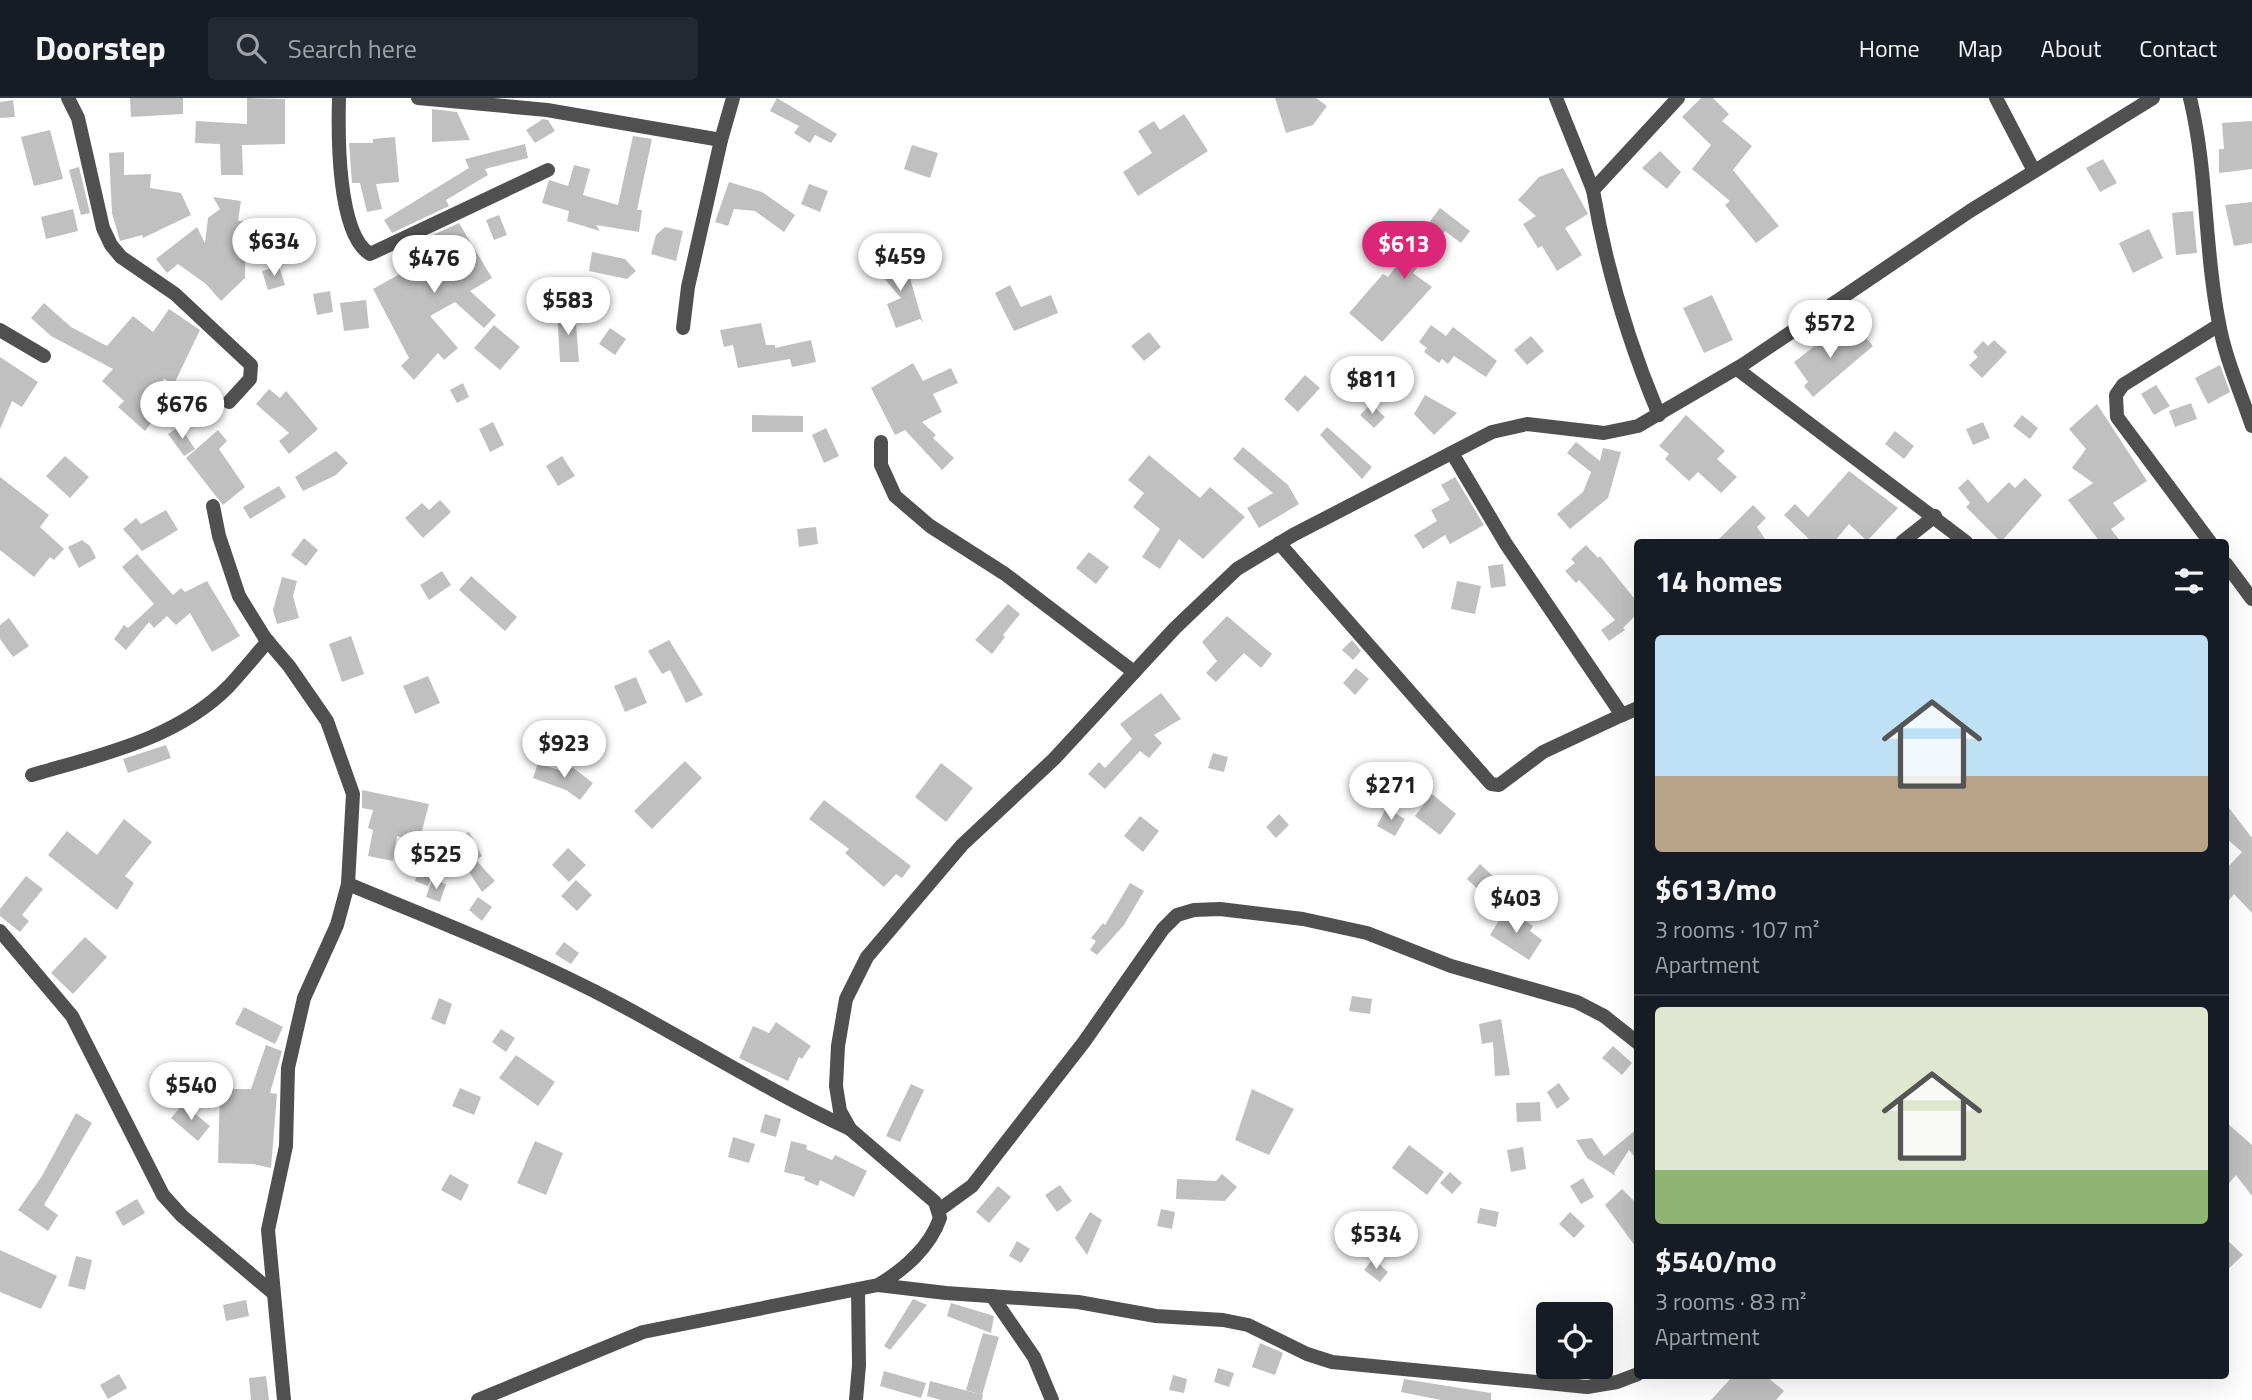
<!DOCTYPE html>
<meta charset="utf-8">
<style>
:root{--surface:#171b24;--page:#242831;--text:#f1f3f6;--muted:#9ea1a6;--line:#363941;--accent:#db2777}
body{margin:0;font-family:"Titillium Web",sans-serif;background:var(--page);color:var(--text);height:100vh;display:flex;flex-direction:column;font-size:26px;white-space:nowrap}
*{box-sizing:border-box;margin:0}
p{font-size:23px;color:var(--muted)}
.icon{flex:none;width:38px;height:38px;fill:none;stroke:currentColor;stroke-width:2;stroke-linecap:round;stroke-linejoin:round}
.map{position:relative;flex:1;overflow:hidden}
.drawer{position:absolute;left:1634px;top:441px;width:595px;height:840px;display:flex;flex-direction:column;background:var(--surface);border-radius:7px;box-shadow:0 7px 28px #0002}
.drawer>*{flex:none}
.tools{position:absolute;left:1536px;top:1204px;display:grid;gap:14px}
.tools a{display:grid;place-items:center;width:77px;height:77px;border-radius:7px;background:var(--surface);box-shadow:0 7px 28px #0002;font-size:35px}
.price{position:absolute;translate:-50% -60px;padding:0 16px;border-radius:24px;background:#fff;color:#222;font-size:23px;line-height:46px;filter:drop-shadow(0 2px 4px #0008)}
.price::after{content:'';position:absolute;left:50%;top:42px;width:21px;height:16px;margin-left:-10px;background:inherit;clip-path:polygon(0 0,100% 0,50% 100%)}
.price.on{background:var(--accent);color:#fff}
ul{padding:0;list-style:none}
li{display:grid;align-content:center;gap:14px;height:371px;padding:0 21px}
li+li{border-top:2px solid var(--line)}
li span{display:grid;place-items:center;height:217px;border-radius:7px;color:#555}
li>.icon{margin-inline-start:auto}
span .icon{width:126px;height:126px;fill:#fffc;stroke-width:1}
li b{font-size:30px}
h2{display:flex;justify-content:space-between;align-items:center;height:84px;padding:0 21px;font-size:30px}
header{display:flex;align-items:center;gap:42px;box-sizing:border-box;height:98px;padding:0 35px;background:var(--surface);border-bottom:2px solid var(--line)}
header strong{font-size:33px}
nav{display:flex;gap:38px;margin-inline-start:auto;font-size:24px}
.search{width:490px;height:63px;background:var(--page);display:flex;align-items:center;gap:18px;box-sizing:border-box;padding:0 24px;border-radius:7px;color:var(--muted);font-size:26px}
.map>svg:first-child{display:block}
.building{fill:#c0c0c0}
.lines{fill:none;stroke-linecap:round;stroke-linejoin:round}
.street{stroke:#505050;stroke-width:14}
</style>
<header>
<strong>Doorstep</strong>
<div class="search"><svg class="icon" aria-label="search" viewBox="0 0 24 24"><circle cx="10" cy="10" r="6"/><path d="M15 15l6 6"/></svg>Search here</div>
<nav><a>Home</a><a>Map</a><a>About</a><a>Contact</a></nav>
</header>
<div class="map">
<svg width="2252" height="1302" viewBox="0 0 2252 1302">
<rect width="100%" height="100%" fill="#fff"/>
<g class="building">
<path d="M130 0H183V16L131 19Z"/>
<path d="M247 0 285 1V46L242 47 243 77H221L220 46 195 45 196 23 247 26Z"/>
<path d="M777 0 837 36 831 45 815 37 810 45 794 35 799 28 770 13Z"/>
<path d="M1275 0H1316L1327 8 1313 27 1286 35Z"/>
<path d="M1701 0H1713L1729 16 1722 23 1752 48 1733 72 1779 128 1756 145 1725 107 1730 103 1692 71 1711 47 1682 19Z"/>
<path d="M13 2 15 19 0 20V4Z"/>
<path d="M432 11 457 14 470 42 432 44Z"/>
<path d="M1184 16 1208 53 1138 98 1123 74 1152 55 1138 33 1154 23 1160 32Z"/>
<path d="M543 21 548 22 555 33 535 45 526 32Z"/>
<path d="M2252 23V71L2219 75V51H2224L2222 25Z"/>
<path d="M50 32 63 81 34 88 21 39Z"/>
<path d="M633 38 652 41 637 112H642L639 134 596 127 600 133 567 123 569 113 542 105 549 82 568 88 574 67 590 71 583 97 618 107Z"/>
<path d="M395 39 399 84 376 86 382 111 367 114 360 85H352L349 45H373V41Z"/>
<path d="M525 46 528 60 485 71 488 77 446 102 449 108 392 135 384 122 469 70 465 61Z"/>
<path d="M912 47 938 55 930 80 904 71Z"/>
<path d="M1660 53 1681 74 1667 91 1642 70Z"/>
<path d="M124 54V77L151 76 150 90 181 95 191 117 143 140 142 137 120 143 112 115 109 55Z"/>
<path d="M2103 61 2117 85 2100 94 2086 70Z"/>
<path d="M79 69 90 115 81 117 69 72Z"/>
<path d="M1563 70 1588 116 1565 130 1582 157 1557 173 1542 148 1538 150 1523 126 1536 118 1518 102 1539 79Z"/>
<path d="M729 84 762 94 795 117 784 134 755 113 734 111 728 128 715 124Z"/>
<path d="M809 86 828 93 820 114 801 106Z"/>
<path d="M213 99 241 103 238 123H246L245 180 221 203 206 186 178 166 167 175 156 161 197 129 205 145 208 120 220 111Z"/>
<path d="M2252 104V145L2234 148 2225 107Z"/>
<path d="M1440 110 1470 133 1461 145 1445 133 1413 175 1432 189 1382 244 1349 215 1383 176 1388 179Z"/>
<path d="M73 111 78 133 46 141 41 119Z"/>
<path d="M2193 113 2197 155 2176 157 2172 115Z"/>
<path d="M499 117 507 137 494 142 486 122Z"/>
<path d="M459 125 492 180 470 193 496 217 484 230 455 204 430 218 458 250 444 262 438 255 414 282 401 268 409 260 373 191 416 167 405 150Z"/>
<path d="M665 129 683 133 676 163 651 156 656 137Z"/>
<path d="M2149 131 2163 160 2133 175 2119 145Z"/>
<path d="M592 154 625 161 636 173 627 181 589 173Z"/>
<path d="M891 156 909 177 923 225 920 221 896 230 887 206 901 200 875 170Z"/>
<path d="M279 168 285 187 268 192 262 173Z"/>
<path d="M1010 187 1021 209 1051 197 1058 215 1014 233 995 195Z"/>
<path d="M330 193 333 214 317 217 313 196Z"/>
<path d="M1712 197 1733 242 1704 255 1683 210Z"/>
<path d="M366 202 369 230 344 233 340 205Z"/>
<path d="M44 205 71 229 107 248 133 218 153 234 169 211 200 232 174 286 164 281 140 309 155 320 145 333 118 309 124 303 102 283 113 271 51 238 31 220Z"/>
<path d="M557 213H575L579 264H560Z"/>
<path d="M761 225 766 247H775V250L811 242 816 264 792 269 790 261 738 270 733 247 724 249 720 232Z"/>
<path d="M494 227 520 249 500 272 474 250Z"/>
<path d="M1431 227 1446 238 1453 229 1497 263 1486 279 1454 258 1448 266 1442 261 1439 265 1424 254 1427 250 1419 244Z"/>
<path d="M610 230 626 241 615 257 599 246Z"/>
<path d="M1837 231 1850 248 1864 237 1873 248 1813 299 1804 288 1808 284 1794 264Z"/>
<path d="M1149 234 1161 249 1144 263 1131 248Z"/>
<path d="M1531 238 1544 253 1527 267 1514 252Z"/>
<path d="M1994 242 2007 254 1982 280 1969 267 1978 259 1973 254 1983 243 1988 248Z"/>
<path d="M0 259 38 284 22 309 12 303 0 331Z"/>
<path d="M913 265 923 283 951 270 958 285 933 296 942 314 922 324 936 337 933 340 954 360 942 372 905 332 895 337 871 290Z"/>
<path d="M2220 267 2230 294 2208 306 2195 280Z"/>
<path d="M1305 277 1320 290 1298 314 1284 301Z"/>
<path d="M463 285 469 299 457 305 450 292Z"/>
<path d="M2156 287 2170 308 2154 317 2141 296Z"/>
<path d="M269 291 280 300 286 293 318 331 289 356 279 343 289 335 256 306Z"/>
<path d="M1425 297 1457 315 1434 337 1414 316Z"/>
<path d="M2191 305 2197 321 2175 329 2169 313Z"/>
<path d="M1371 306 1385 319 1374 330 1360 317Z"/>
<path d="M2097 306 2147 383 2113 405 2125 421 2111 431 2121 444H2100L2068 402 2093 385 2072 370 2086 351 2069 331Z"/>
<path d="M752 317 803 318V334H752Z"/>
<path d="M1686 317 1725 353 1717 361 1737 379 1721 395 1698 374 1689 383 1665 361 1669 356 1659 348Z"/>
<path d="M2022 317 2038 330 2030 341 2013 328Z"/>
<path d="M493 324 504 347 490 354 479 331Z"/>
<path d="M1983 324 1990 340 1973 347 1966 331Z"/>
<path d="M180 328 195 351 184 358 168 336Z"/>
<path d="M1327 329 1372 369 1362 381 1320 337Z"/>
<path d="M826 330 839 358 824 365 812 337Z"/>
<path d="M218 332 227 343 219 351 245 389 223 407 186 360Z"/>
<path d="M1895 333 1914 348 1904 361 1885 346Z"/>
<path d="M1576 344 1600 363 1603 350 1621 354 1608 400 1570 431 1557 416 1583 394 1591 374 1567 355Z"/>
<path d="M1243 349 1288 387 1299 406 1259 430 1247 410 1273 395 1233 361Z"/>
<path d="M336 353 348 365 336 377 303 393 295 379Z"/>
<path d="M1149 357 1200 400 1210 389 1245 419 1203 461 1179 441 1160 471 1142 459 1160 431 1133 409 1144 395 1128 382Z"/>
<path d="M65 358 89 379 70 400 46 378Z"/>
<path d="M562 358 575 378 558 388 546 368Z"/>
<path d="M1849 373 1898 410 1867 443 1849 426 1834 444H1812L1784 417 1795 406 1808 419Z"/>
<path d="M0 379 49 417 40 429 64 451 54 462 50 459 34 479 0 452Z"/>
<path d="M1455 379 1484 427 1450 446 1445 437 1423 451 1414 437 1437 423 1431 412 1450 402 1441 387Z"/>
<path d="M2025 380 2042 397 2001 444 1966 409 1970 405 1958 390 1968 381 1988 405 2009 384 2015 390Z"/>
<path d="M279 388 286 399 250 421 243 409Z"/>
<path d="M440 402 451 414 423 440 405 420 422 405 429 412Z"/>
<path d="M1753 407 1766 420 1757 429 1767 444H1716Z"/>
<path d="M166 412 178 432 142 453 123 431 136 420 141 426Z"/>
<path d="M816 429 818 446 799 449 797 431Z"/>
<path d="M304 440 318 452 306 468 291 457Z"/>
<path d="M82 442 90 448 96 460 79 470 68 449Z"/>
<path d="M1586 447 1598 460 1600 458 1638 505V515L1623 530 1625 532 1609 543 1601 532 1615 522 1579 482 1576 485 1565 473 1575 465 1571 461Z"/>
<path d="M1089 454 1109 469 1096 486 1076 470Z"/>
<path d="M137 456 173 497 181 490 185 494 207 483 240 538 212 554 190 515 176 527 167 518 154 530 149 524 126 552 114 541 124 527 128 530 154 506 122 469Z"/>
<path d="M1503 466 1506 488 1491 490 1488 468Z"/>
<path d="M442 473 451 487 429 502 420 487Z"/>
<path d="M471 478 517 519 505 533 459 492Z"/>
<path d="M282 479 297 483 293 498 299 520 277 526 273 512Z"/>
<path d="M1457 483 1481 488 1475 516 1451 511Z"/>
<path d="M1008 506 1020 516 1003 537 1005 539 992 556 975 542Z"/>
<path d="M1227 518 1272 556 1261 570 1244 555 1216 584 1206 575 1217 563 1202 544Z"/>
<path d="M9 520 29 548 13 559 0 541V527Z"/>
<path d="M351 538 364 576 342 584 329 546Z"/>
<path d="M669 542 703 597 686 605 670 572 662 576 648 553Z"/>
<path d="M1352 542 1361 553 1353 562 1342 552Z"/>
<path d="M1356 570 1369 581 1355 597 1343 585Z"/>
<path d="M428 578 440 605 415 616 403 588Z"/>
<path d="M636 579 647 605 625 614 614 588Z"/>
<path d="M1161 595 1181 621 1154 637 1162 645 1149 660 1140 653 1105 691 1088 676 1099 664 1105 670 1132 641 1120 626Z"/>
<path d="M166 647 171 660 128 675 123 661Z"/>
<path d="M1213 655 1228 659 1224 674 1208 670Z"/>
<path d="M685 663 702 680 652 731 634 713Z"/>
<path d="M538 665 567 675 572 669 593 685 580 702 566 692 533 680Z"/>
<path d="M941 665 973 690 946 724 915 699Z"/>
<path d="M362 692 429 706 419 744 397 738 393 763 368 758 373 732 368 730 373 712 362 710Z"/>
<path d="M1432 696 1456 716 1440 737 1415 718Z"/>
<path d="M824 702 911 768 902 780 896 776 884 789 845 755 849 751 809 721Z"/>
<path d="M2226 706 2252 740V815L2234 796 2226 806V771L2242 754 2226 740Z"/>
<path d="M1386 710 1405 721 1395 738 1377 728Z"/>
<path d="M1279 716 1289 727 1276 740 1266 729Z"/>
<path d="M1140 718 1159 733 1143 754 1124 738Z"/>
<path d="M124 721 152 744 125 778 134 785 117 812 48 757 67 733 97 757Z"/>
<path d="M469 734 482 758 476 762 495 783 482 794 449 743Z"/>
<path d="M568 750 586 767 569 784 552 767Z"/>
<path d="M1480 766 1495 780 1482 795 1467 781Z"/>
<path d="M420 769 433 774 428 788 415 783Z"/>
<path d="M26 778 43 791 22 817 29 823 20 834 0 818V811Z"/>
<path d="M432 782 446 786 440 804 426 799Z"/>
<path d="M576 782 592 797 577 813 561 798Z"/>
<path d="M1130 785 1144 793 1124 827 1097 857 1090 852 1096 843 1091 840 1103 825 1105 827Z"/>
<path d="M478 799 492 809 482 823 469 812Z"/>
<path d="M1506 811 1533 828 1530 833 1542 842 1529 862 1490 837Z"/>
<path d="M85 839 107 859 73 896 51 875Z"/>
<path d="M564 844 579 855 571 866 555 856Z"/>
<path d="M1352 898 1372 901 1370 916 1349 913Z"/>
<path d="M439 900 452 906 445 927 431 921Z"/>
<path d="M244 909 283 929 275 946 235 926Z"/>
<path d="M1501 921 1510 977 1495 978 1493 944 1482 946 1479 926Z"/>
<path d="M776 924 811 948 802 961 799 959 788 983 739 960 753 928 769 935Z"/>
<path d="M501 931 515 940 506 954 492 944Z"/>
<path d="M266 947 282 953 270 995 277 996 271 1070 253 1066 218 1065 220 991H251Z"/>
<path d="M1613 948 1632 965 1622 977 1602 960Z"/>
<path d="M516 957 555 984 538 1008 499 980Z"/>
<path d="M1559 985 1570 1001 1557 1011 1547 994Z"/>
<path d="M911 986 924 992 900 1044 886 1038Z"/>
<path d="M460 990 481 999 474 1017 452 1008Z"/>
<path d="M1252 991 1294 1011 1269 1057 1235 1042Z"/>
<path d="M1540 1004 1541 1023 1517 1024 1516 1005Z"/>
<path d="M183 1006 210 1028 198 1043 171 1020Z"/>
<path d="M76 1015 92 1025 44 1107 58 1117 48 1133 18 1112 42 1078Z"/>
<path d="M765 1016 781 1021 776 1039 760 1034Z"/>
<path d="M2226 1024 2252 1047V1098L2236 1077 2226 1089Z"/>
<path d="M1638 1030V1063L1629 1052 1614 1075 1616 1078 1587 1060 1576 1042 1592 1040 1604 1058Z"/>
<path d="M733 1039 755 1046 749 1065 728 1059Z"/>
<path d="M535 1043 563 1055 546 1097 517 1085Z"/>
<path d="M791 1043 807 1047 806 1051 832 1062 835 1057 867 1073 854 1099 820 1082 818 1088 804 1082 805 1079 784 1074Z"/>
<path d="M1409 1047 1444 1074 1427 1097 1392 1070Z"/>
<path d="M1523 1049 1526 1071 1511 1074 1507 1052Z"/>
<path d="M1450 1074 1462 1085 1452 1096 1440 1085Z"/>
<path d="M450 1076 469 1087 461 1103 441 1092Z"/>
<path d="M1222 1076 1237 1089 1225 1103 1176 1101 1177 1081 1216 1083Z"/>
<path d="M1583 1080 1594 1099 1581 1106 1570 1088Z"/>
<path d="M1060 1087 1072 1103 1057 1114 1045 1097Z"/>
<path d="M998 1088 1011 1099 989 1125 976 1114Z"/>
<path d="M1622 1091 1638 1107V1152L1605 1107Z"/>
<path d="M137 1101 145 1115 123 1128 115 1114Z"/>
<path d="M1480 1110 1499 1114 1496 1129 1477 1125Z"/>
<path d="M1161 1111 1175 1114 1172 1131 1157 1128Z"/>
<path d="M1090 1114 1102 1122 1087 1157 1075 1140Z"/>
<path d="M1570 1114 1585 1128 1574 1140 1559 1126Z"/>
<path d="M2226 1141 2243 1157 2226 1173Z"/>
<path d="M1017 1143 1030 1151 1021 1165 1009 1158Z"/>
<path d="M0 1152 57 1178 41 1211 0 1194Z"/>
<path d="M76 1158 92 1162 85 1192 68 1188Z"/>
<path d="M1373 1161 1388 1174 1380 1184 1364 1172Z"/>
<path d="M913 1201 927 1207 890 1252 884 1248Z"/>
<path d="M246 1202 249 1218 226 1223 223 1207Z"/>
<path d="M951 1205 994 1218 991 1235 947 1218Z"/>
<path d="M983 1235 999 1239 982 1297 966 1292Z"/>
<path d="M1260 1245 1283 1255 1275 1277 1252 1269Z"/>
<path d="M1218 1270 1234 1275 1229 1289 1214 1284Z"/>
<path d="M884 1273 926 1285 921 1300 880 1288Z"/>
<path d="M119 1276 127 1290 108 1301 100 1287Z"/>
<path d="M1173 1277 1187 1281 1184 1295 1169 1292Z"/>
<path d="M266 1278 269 1302H251L249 1280Z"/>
<path d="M1733 1278H1766L1784 1293 1776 1302H1711Z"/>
<path d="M1404 1281 1491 1295V1302H1441L1401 1294Z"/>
<path d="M930 1283 983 1297 982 1302H941L927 1298Z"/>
</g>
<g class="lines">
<g class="street">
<path d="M68 0 78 20 103 130 111 147 121 159 175 196 251 267 250 281 229 304"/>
<path d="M339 0C338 35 337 136 370 156L548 72"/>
<path d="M418 0 547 12 721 42 733 0"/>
<path d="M1556 0 1593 92"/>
<path d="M1996 0 2034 73"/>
<path d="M2190 0C2208 74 2204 151 2219 225 2225 260 2241 295 2252 328"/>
<path d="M683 230 688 189 721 42"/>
<path d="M0 232 44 258"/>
<path d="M1737 271 1966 444"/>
<path d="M1659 317C1628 243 1606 171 1593 92L1678 0"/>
<path d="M881 344V367L895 398 930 428 1005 476 1134 574"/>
<path d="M1452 355 1506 446 1622 617 1638 610"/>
<path d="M213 408 219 438 239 498 265 540 289 568 327 623 353 696 348 786 337 827 304 900 288 970 286 1048 268 1132 284 1302"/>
<path d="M1902 444 1935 418"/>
<path d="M2210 444 2117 319 2116 297 2123 287 2219 227"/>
<path d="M1279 445 1491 686 1499 687 1543 654 1622 617"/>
<path d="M2226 466 2252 501"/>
<path d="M32 677C100 657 177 641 229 588 242 574 255 558 268 543"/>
<path d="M348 786C440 824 533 860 621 907 697 948 771 994 850 1031"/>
<path d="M0 833 72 918 163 1097 182 1118 272 1194"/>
<path d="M939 1112 972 1088 1084 944 1163 831 1177 817 1194 812 1220 811 1303 821 1367 835 1451 868 1577 904 1604 918 1638 945"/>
<path d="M878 1187 946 1195 1078 1204 1156 1218 1223 1222 1248 1227 1307 1256 1332 1264 1587 1289 1617 1284 1638 1276"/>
<path d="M992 1198 1034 1259 1052 1302"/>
<path d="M478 1302 643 1234 878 1187C904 1172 930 1149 940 1120L935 1104 850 1031 840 1013 836 988 838 948 846 901 867 859 962 747 1054 661 1175 530 1237 471 1293 437 1492 334 1527 326 1604 335 1638 328 1744 266 1970 113 2153 0"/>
<path d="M856 1302 859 1267 858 1193"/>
</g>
</g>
</svg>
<div class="tools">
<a><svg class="icon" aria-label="locate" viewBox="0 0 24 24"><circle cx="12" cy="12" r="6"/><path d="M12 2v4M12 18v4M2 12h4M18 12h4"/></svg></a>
</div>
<b class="price" style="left:274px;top:180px">$634</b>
<b class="price on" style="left:1404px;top:183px">$613</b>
<b class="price" style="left:900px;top:195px">$459</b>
<b class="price" style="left:434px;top:197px">$476</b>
<b class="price" style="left:568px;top:239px">$583</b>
<b class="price" style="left:1830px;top:262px">$572</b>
<b class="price" style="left:1372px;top:318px">$811</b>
<b class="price" style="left:182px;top:343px">$676</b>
<b class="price" style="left:564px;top:682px">$923</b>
<b class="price" style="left:1391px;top:724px">$271</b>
<b class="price" style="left:436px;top:793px">$525</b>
<b class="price" style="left:1516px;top:837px">$403</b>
<b class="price" style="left:191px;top:1024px">$540</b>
<b class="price" style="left:1376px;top:1173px">$534</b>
<section class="drawer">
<h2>14 homes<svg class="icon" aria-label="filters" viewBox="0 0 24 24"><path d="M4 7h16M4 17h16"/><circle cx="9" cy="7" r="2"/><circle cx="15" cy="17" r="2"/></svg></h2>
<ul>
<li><span style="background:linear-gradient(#bfe0f5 65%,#b9a48a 0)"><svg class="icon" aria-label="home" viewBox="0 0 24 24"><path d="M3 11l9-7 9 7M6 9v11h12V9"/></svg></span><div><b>$613/mo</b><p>3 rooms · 107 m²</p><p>Apartment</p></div></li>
<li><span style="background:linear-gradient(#dfe7d0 75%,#8fb573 0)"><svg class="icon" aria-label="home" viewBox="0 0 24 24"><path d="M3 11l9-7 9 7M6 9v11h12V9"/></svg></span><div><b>$540/mo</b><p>3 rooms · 83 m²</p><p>Apartment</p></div></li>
</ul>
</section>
</div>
